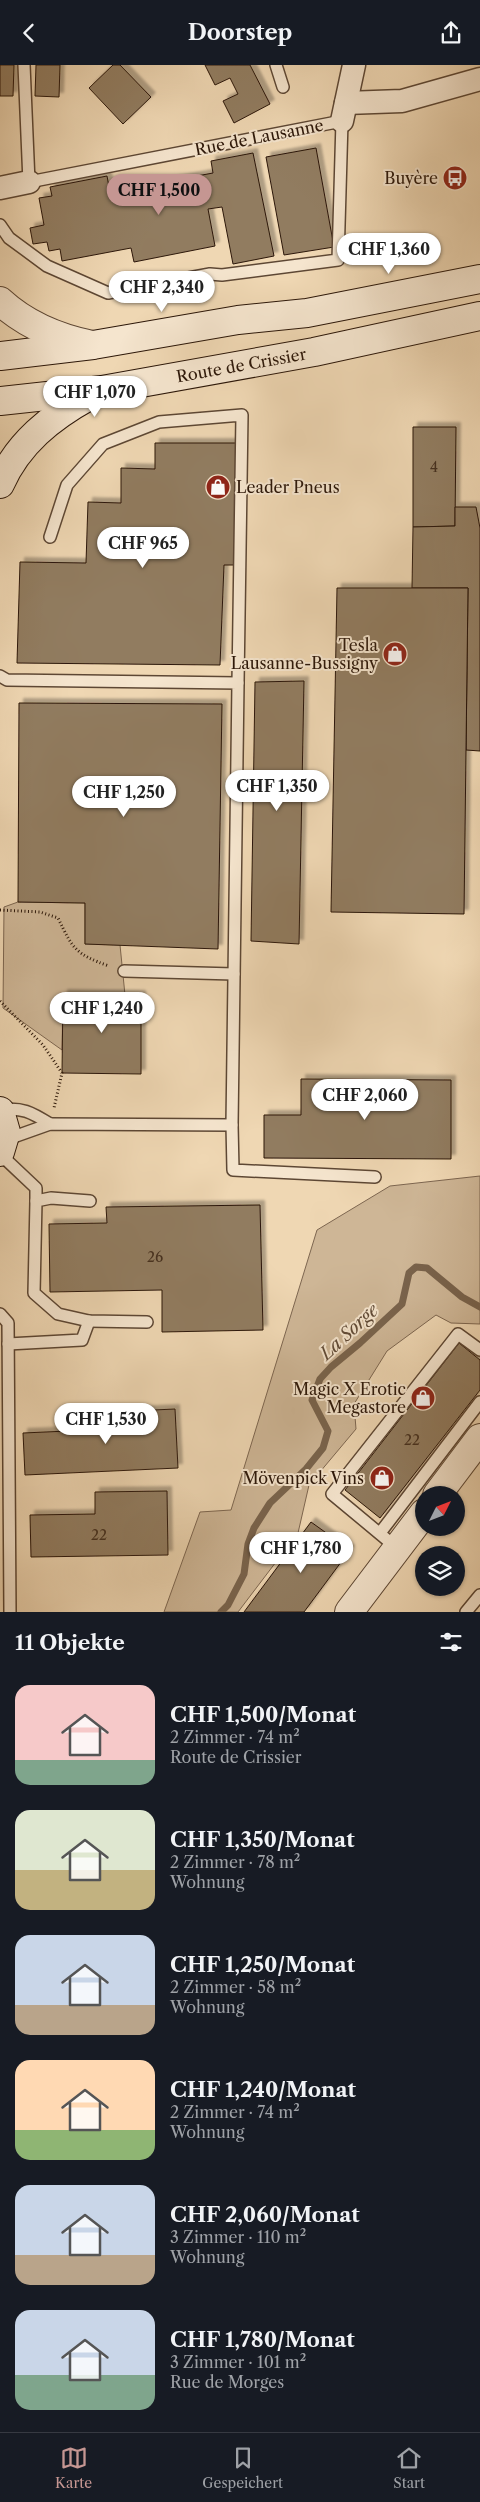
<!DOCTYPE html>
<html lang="de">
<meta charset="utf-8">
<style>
:root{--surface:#171b24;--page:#20242c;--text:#f1f3f6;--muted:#9ea1a6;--line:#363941;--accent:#c59692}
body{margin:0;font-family:"Libre Caslon Text",serif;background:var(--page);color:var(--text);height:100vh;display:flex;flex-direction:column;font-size:19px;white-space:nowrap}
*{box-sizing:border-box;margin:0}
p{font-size:16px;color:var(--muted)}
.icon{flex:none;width:28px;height:28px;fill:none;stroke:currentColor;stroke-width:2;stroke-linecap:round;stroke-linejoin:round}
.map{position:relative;height:1547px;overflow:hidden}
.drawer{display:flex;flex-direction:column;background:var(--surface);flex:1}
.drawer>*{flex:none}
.needle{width:32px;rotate:48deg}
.controls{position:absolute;left:415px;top:1421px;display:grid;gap:10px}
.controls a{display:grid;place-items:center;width:50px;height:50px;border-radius:50%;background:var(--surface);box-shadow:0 1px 4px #0004;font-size:25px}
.price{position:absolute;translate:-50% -42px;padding:0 11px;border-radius:18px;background:#fff;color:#222;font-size:16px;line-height:32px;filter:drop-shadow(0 1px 2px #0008)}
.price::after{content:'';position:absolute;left:50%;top:30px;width:15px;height:11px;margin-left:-8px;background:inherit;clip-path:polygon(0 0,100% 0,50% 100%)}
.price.on{background:var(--accent);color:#111}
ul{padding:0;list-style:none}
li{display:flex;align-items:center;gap:15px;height:125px;padding:0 15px}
li span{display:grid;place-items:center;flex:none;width:140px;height:100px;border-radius:15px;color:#555}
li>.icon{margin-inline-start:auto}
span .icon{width:60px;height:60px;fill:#fffc;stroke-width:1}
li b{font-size:21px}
h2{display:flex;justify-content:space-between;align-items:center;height:60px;padding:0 15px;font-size:21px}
header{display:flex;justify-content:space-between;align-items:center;height:65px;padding:0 15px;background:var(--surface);font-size:22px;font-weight:800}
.tabs{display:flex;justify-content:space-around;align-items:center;height:70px;border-top:1px solid var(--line);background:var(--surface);font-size:14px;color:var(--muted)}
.tabs a{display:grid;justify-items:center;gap:2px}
.tabs .on{color:var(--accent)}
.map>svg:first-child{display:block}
.green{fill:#ceb696;stroke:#7d6650}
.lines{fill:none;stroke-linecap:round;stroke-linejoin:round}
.stream{stroke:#79634c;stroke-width:7}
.building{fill:#917b61;stroke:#2c1709;filter:url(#shadow)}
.service-casing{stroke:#5d4734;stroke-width:14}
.minor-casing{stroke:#5d4734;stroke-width:25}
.tertiary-casing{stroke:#5d4734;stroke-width:30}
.secondary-casing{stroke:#2c1709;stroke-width:30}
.path{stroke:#2c1709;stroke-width:3;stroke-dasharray:1 2.5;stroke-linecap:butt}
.service{stroke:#f5e5ce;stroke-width:11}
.minor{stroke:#f5e5ce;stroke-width:22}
.tertiary{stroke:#f5e5ce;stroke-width:28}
.secondary{stroke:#f5e5ce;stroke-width:28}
.labels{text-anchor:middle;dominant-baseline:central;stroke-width:4;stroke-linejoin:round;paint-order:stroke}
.number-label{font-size:14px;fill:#45301f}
.street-label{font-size:16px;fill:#2c1709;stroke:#f5e5ce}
.poi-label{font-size:16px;fill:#2c1709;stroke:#f5e5ce;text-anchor:end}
.water-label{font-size:18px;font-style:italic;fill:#604a36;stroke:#f5e5ce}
</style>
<header><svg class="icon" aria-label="back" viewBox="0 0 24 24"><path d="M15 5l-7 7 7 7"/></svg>Doorstep<svg class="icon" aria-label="share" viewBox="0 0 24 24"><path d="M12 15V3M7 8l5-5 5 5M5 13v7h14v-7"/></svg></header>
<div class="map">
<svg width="480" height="1547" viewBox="0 0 480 1547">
<defs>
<filter id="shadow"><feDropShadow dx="4.5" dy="-4.5" stdDeviation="1" flood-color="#0004"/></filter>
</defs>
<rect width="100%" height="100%" fill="#efd7b3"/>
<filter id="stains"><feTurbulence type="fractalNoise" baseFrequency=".004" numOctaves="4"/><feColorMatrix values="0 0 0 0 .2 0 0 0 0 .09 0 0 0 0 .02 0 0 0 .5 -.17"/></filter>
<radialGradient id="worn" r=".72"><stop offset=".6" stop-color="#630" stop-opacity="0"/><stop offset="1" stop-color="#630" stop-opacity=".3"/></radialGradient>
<g class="green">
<path d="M18 837 85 838V879L120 880 125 930 63 929 62 985 3 943 4 842Z"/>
<path d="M480 1111V1259L451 1258 436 1250 387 1286 354 1339 356 1364 309 1420 298 1468 238 1547H164L200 1447 231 1445 317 1165 390 1121Z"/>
</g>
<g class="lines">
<path class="stream" d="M221 1547 228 1540 244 1509 248 1479 254 1463 270 1438 306 1404 323 1383 328 1366 312 1335 320 1314 331 1302 360 1278 402 1239 409 1208 416 1202 427 1203 462 1232 480 1242"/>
</g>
<g class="building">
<path d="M0 0H14L13 31H0Z"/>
<path d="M36 0H60L59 32 35 31Z"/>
<path d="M113 0H120L151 32 123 59 89 23Z"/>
<path d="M205 0H250L270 39 234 58 223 36 238 29 230 13 215 20Z"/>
<path d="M316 83 334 182 284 190 266 92Z"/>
<path d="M253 88 274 191 233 199 222 142 208 144 215 181 134 197 131 183 62 196 60 184 49 186 47 177 33 179 30 163 44 160 39 133 52 131 50 122 107 111 110 127 213 108 211 96Z"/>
<path d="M413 362H456L455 461 413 462Z"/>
<path d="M155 378H240L238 500H224L220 600 17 598 20 497 86 498 88 437 121 438V403L155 404Z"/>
<path d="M455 442H476L480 463V686L466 685 468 523H412L413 462 455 461Z"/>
<path d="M337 523H468L464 849 331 847Z"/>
<path d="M304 616 299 879 251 876 255 617Z"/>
<path d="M19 638 222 639 218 884 85 879V838L18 837Z"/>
<path d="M63 929 141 930V1009L62 1008Z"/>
<path d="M301 1014 451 1015V1094L264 1093V1050H301Z"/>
<path d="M260 1140 263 1265 162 1267V1225L50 1227 49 1159 107 1158 106 1142Z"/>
<path d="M459 1278 480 1295V1325L380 1453 345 1425Z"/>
<path d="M175 1344 178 1403 25 1410 23 1368 90 1365 89 1348Z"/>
<path d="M167 1426 168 1490 31 1492 30 1450 95 1449V1427Z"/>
<path d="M311 1457 350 1485 304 1547H244Z"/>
</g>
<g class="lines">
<defs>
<g id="service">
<path d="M276 0 283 22"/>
<path d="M0 160 9 173 47 201 108 228 210 209 222 210 338 195 342 56 29 117 24 0"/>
<path d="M50 472 67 420 103 379 159 357 242 350 238 618"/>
<path d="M0 611 7 615 238 618 232 1060 50 1059 5 1075"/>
<path d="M124 906 234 909"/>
<path d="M0 1045C22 1042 31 1047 50 1059"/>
<path d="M232 1060 233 1105 375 1112"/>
<path d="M0 1089 36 1123V1136"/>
<path d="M90 1136 51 1133 36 1136 34 1228 58 1249 89 1256 147 1257"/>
<path d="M0 1249 8 1258 10 1547"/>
<path d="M8 1279 82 1275 89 1256"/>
<path d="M380 1468 480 1337"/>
<path d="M397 1483 332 1429 458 1269 480 1285"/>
<path d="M466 1547 480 1530"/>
</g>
<g id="minor">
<path d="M346 38 402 36 480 14"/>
<path d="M342 56 354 0"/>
<path d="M0 123 29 117"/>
</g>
<g id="tertiary">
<path d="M0 236C26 260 58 273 92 280"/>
<path d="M437 1430 480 1373"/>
<path d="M349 1547 424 1448"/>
</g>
<g id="secondary">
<path d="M0 291 93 280 238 255 307 248 480 214"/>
<path id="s1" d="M0 336 102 325 314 287 480 251"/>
<path d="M0 419C18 378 51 352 89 331"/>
<path d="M0 1046 6 1067 0 1087"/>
</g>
</defs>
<use href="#service" class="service-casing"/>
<use href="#minor" class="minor-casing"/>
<use href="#tertiary" class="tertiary-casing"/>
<use href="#secondary" class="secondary-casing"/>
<g class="path">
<path d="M0 845 40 847 58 853C73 884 75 889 109 901"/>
<path d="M0 936 43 980 62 1008 54 1043"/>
</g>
<use href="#service" class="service"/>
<use href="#minor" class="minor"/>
<use href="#tertiary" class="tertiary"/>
<use href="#secondary" class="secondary"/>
</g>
<defs>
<symbol id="bus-disc" viewBox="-11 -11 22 22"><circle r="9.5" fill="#8f2418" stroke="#f5e5ce"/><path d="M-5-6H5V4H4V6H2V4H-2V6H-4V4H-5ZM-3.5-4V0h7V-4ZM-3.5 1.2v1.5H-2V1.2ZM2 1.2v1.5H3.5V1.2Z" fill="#fff"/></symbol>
<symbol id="shop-disc" viewBox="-11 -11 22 22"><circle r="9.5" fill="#8f2418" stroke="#f5e5ce"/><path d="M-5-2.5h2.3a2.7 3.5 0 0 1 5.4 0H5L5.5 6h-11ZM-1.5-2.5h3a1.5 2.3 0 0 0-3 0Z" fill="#fff"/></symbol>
</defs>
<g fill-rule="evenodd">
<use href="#bus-disc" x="441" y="99" width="28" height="28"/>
<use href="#shop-disc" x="204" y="408" width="28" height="28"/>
<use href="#shop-disc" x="381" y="575" width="28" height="28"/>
<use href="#shop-disc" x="409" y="1319" width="28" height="28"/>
<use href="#shop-disc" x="368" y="1399" width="28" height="28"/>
</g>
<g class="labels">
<g class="number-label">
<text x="434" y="402">4</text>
<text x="155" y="1192">26</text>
<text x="412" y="1375">22</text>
<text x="99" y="1470">22</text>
</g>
<g class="street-label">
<text transform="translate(259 72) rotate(-11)">Rue de Lausanne</text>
<text stroke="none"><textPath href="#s1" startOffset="244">Route de Crissier</textPath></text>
</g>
<g class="poi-label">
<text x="438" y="113">Buyère</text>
<text x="236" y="422" text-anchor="start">Leader Pneus</text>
<text x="378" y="580">Tesla<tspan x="378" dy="18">Lausanne-Bussigny</tspan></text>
<text x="406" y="1324">Magic X Erotic<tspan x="406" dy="18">Megastore</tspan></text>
<text x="364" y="1413">Mövenpick Vins</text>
</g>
<g class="water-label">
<text transform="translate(349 1267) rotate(-43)">La Sorge</text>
</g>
</g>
<rect width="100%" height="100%" filter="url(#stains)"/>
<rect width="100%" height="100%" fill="url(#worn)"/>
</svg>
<div class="controls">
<a><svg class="needle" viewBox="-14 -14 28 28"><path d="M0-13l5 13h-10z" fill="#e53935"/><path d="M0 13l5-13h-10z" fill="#9ea1a6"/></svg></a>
<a><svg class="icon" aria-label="layers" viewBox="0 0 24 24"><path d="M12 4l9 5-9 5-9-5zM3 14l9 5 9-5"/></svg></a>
</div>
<b class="price on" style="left:159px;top:151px">CHF 1,500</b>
<b class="price" style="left:389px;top:210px">CHF 1,360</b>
<b class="price" style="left:162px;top:248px">CHF 2,340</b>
<b class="price" style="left:95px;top:353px">CHF 1,070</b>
<b class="price" style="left:143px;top:504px">CHF 965</b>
<b class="price" style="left:277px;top:747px">CHF 1,350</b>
<b class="price" style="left:124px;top:753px">CHF 1,250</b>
<b class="price" style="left:102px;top:969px">CHF 1,240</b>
<b class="price" style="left:365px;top:1056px">CHF 2,060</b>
<b class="price" style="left:106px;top:1380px">CHF 1,530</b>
<b class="price" style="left:301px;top:1509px">CHF 1,780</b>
</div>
<section class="drawer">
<h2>11 Objekte<svg class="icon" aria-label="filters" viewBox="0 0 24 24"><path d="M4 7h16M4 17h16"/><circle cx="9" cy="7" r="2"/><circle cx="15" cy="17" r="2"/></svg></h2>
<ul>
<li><span style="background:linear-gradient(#f6c9c9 75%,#7fa58c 0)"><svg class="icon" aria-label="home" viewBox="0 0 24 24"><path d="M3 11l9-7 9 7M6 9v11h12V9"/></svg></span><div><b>CHF 1,500/Monat</b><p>2 Zimmer · 74 m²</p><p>Route de Crissier</p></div></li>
<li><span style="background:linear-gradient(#dfe7d0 60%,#c2b280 0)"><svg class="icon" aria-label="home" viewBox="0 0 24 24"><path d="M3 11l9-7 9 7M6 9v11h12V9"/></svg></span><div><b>CHF 1,350/Monat</b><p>2 Zimmer · 78 m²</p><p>Wohnung</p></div></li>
<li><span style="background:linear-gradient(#c9d6e8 70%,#b9a48a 0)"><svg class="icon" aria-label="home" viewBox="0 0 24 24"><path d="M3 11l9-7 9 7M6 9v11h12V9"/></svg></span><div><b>CHF 1,250/Monat</b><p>2 Zimmer · 58 m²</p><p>Wohnung</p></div></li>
<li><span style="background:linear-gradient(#ffd9b3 70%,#8fb573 0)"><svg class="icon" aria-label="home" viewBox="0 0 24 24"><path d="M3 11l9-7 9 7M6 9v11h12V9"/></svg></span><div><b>CHF 1,240/Monat</b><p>2 Zimmer · 74 m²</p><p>Wohnung</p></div></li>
<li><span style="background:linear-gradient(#c9d6e8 70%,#b9a48a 0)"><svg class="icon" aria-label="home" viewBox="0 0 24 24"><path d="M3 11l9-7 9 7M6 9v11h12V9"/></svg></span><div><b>CHF 2,060/Monat</b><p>3 Zimmer · 110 m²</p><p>Wohnung</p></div></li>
<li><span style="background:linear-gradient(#c9d6e8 65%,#7fa58c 0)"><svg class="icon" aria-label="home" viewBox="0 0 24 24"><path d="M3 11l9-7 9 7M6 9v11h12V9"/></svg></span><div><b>CHF 1,780/Monat</b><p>3 Zimmer · 101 m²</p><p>Rue de Morges</p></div></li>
</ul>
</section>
<nav class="tabs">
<a class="on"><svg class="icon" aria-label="map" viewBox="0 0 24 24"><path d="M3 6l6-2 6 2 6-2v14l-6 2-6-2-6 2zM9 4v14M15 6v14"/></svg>Karte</a>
<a><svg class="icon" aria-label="saved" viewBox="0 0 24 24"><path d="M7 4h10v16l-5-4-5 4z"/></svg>Gespeichert</a>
<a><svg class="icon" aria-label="home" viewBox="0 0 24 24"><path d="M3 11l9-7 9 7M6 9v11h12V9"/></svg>Start</a>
</nav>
